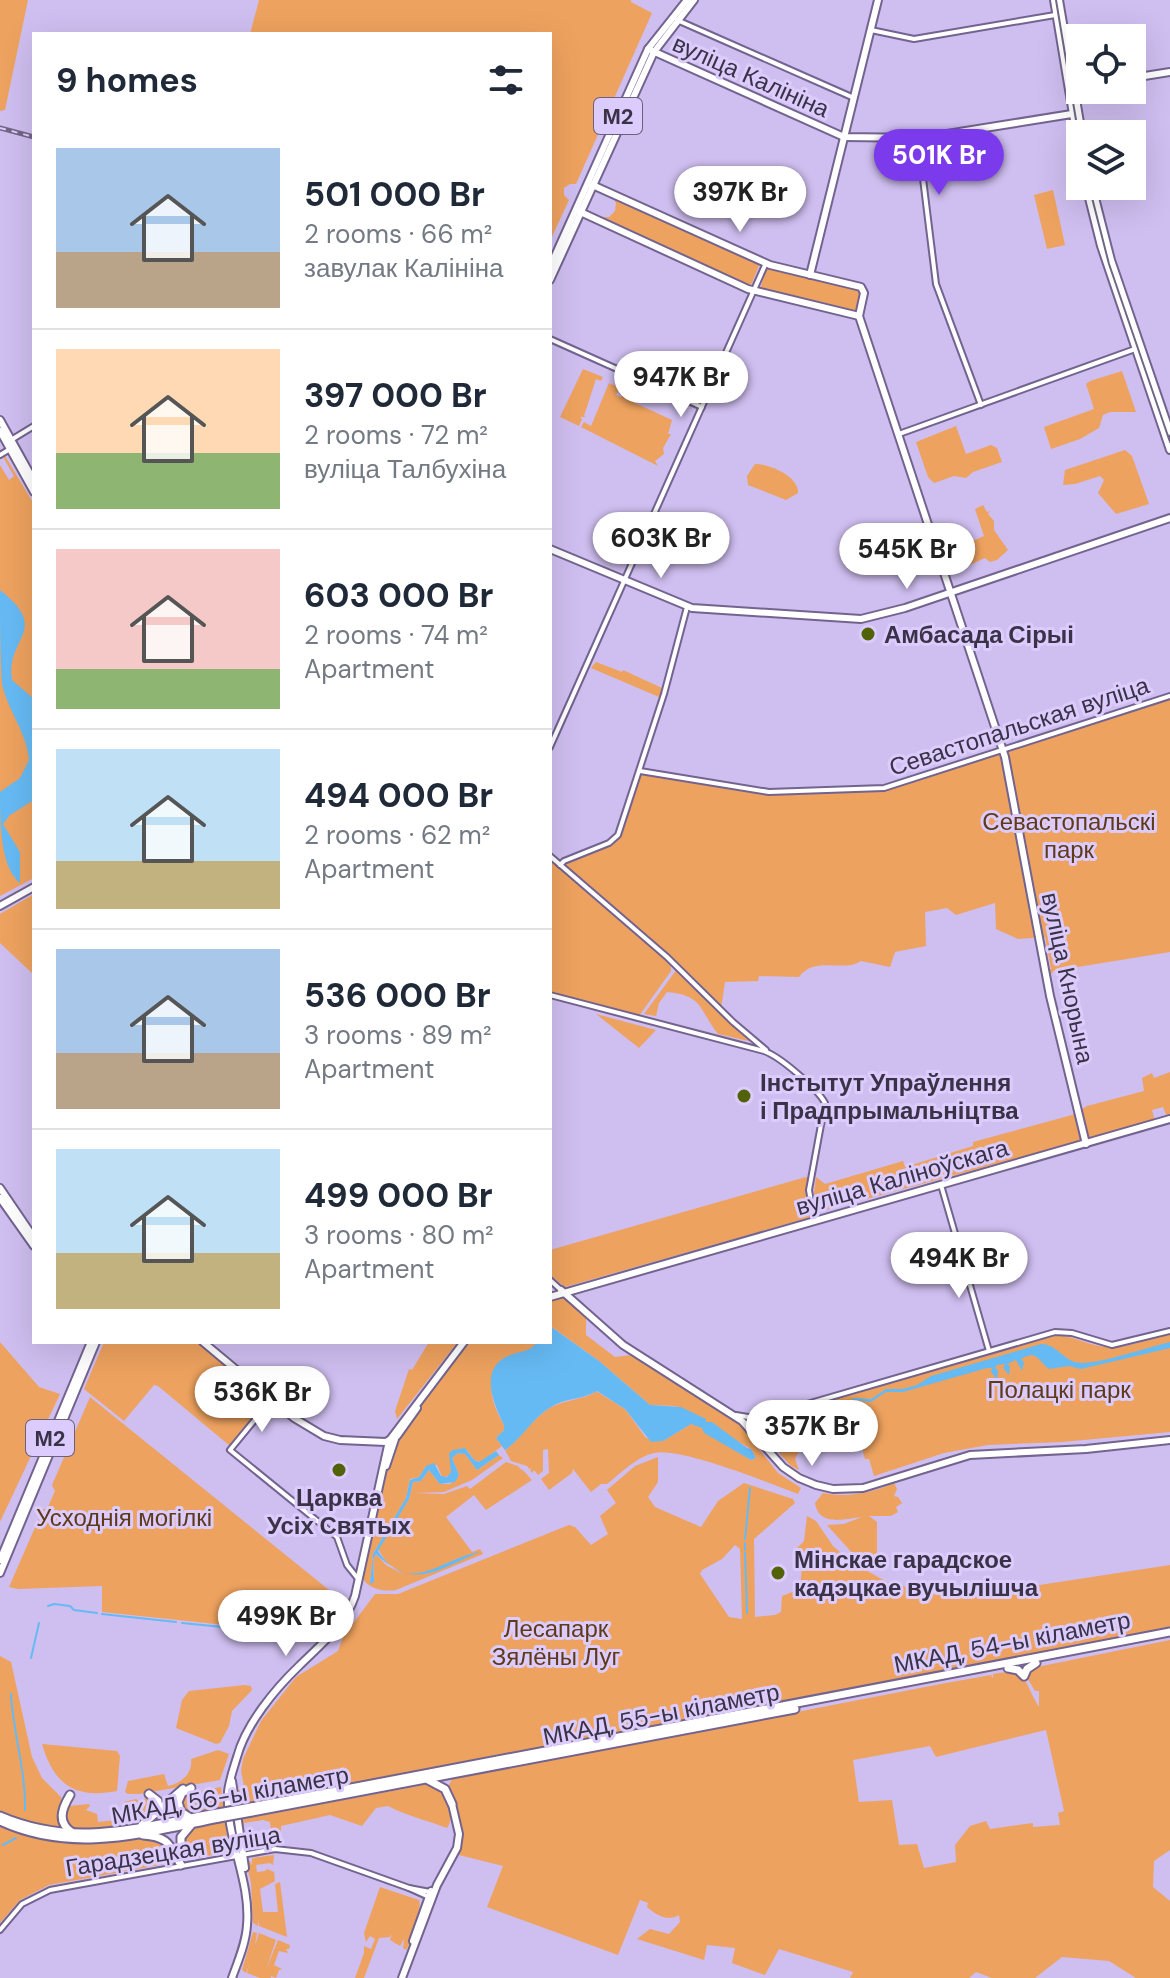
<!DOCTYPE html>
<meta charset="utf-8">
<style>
:root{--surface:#fff;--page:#f2f2f3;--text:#1f2937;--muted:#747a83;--line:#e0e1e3;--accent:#7c3aed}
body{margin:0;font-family:"DM Sans",sans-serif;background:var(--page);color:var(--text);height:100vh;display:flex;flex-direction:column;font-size:30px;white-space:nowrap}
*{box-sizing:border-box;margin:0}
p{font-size:26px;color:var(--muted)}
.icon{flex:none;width:44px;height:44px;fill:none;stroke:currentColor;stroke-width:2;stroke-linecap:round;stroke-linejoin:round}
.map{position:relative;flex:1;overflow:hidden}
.drawer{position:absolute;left:32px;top:32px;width:520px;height:1312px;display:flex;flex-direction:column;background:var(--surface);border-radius:0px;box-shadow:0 8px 32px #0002}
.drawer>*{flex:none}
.tools{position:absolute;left:1066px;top:24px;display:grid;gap:16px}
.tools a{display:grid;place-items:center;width:80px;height:80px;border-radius:0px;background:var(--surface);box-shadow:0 8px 32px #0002;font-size:40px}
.price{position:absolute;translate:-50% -68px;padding:0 18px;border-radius:28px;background:#fff;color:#222;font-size:26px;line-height:52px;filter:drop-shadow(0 2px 4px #0008)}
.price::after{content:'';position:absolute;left:50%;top:48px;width:24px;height:18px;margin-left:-12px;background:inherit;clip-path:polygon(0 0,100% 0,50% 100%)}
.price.current{background:var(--accent);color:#fff}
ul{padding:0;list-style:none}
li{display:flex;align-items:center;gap:24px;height:200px;padding:0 24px}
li+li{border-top:2px solid var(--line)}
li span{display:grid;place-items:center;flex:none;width:224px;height:160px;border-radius:0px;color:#555}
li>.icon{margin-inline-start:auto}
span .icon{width:96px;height:96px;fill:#fffc;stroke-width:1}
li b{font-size:34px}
h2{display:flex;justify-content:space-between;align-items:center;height:96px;padding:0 24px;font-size:34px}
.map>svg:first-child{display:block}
.green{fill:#eea25f;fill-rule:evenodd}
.water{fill:#66baf4}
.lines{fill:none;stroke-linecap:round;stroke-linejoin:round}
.stream{stroke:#66baf4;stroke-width:2}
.minor-casing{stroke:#73638f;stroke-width:8}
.major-casing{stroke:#73638f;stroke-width:10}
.highway-casing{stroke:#73638f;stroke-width:11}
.minor{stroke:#fff;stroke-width:4}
.major{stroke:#fff;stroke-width:6}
.highway{stroke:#fff;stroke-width:7}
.tram{stroke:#716685;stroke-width:2}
.rail-casing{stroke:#716685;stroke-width:5}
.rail{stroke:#dccbfd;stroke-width:2;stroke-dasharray:6;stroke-linecap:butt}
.highway-bridge-casing{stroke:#73638f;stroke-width:11;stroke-linecap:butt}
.highway-bridge{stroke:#fff;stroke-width:7}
.poi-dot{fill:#516208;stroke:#dccbfd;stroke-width:3}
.labels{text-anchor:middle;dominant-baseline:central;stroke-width:6;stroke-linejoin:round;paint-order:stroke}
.shield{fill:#dccbfd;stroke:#6b617e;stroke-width:2}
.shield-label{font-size:22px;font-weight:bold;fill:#3a3347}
.street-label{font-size:24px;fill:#3a3347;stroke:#dccbfd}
.poi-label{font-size:24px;font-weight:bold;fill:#3a3347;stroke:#dccbfd;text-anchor:start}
.park-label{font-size:24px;fill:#5f3a18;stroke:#dccbfd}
</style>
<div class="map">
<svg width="1170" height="1978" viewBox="0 0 1170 1978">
<rect width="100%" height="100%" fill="#cfbef0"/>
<g class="green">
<path d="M0 0H28L5 110 0 111Z"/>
<path d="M259 0H631V2L652 13 576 184H570L564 188V195L569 200 550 241V34H250Z"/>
<path d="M1053 190 1065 245 1047 249 1034 195Z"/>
<path d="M611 195 760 263 752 283 749 285 600 217H609L615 211 616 203Z"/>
<path d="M767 267 860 289 862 293 858 314 760 289Z"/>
<path d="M583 369 603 377 601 381 596 379 584 416 586 417H580L582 419 579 426 560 417Z"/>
<path d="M1122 371 1136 412H1110L1103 415 1099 428 1080 439 1051 449 1044 427 1094 409 1086 384 1090 381Z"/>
<path d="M609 383 620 388 616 395 621 397 623 392 635 397 633 402 672 420 668 434H671L663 448 664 454 655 461 658 466 581 427 584 422 591 426Z"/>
<path d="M956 426 966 454 991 445 997 448 1002 462 973 472 966 478 954 476 934 483 928 477 916 442Z"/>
<path d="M1125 450 1132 456 1149 504 1116 514 1098 493 1104 480 1100 476 1075 484 1063 485 1065 470Z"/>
<path d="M5 456 34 504V878L0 896V465L9 480 14 476 3 457Z"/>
<path d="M755 464C771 464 799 477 798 493L786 500 748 485 747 476Z"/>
<path d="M983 505 987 512 990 511 988 514 994 521V530L1008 550 997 560 990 562 985 558 961 569 954 549 984 536 975 509Z"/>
<path d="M596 662 622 672 623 670 662 688 659 697 591 668Z"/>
<path d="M1170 696V952L1053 971 1052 974 1048 970 1051 969 1045 937 1018 939 996 929 995 903 956 915 947 908 925 912 926 946 895 952 890 967 861 961C843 973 815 955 799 977L759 976 758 981 725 982 721 1009 694 981 563 866V863L608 845 617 839 641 773 769 793 884 789 897 787Z"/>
<path d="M550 858 671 964V971L639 1016 550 992Z"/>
<path d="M34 894V975L0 943V914Z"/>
<path d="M677 969 753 1042 718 1034C700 1012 704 995 667 992L659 1003 656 1016 644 1014Z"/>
<path d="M596 1014 656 1030 639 1048Z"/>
<path d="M1170 1072V1116L1167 1117 1163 1107 1152 1110 1155 1121 818 1212 814 1193 816 1177 825 1184 903 1161 905 1167 973 1146V1142L1072 1115 1087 1106 1144 1091 1142 1078 1152 1073 1154 1078Z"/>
<path d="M806 1177 808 1178 807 1195 811 1215 808 1218 565 1287 550 1275V1250Z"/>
<path d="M562 1296 586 1318V1335L615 1357 631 1355 734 1417 778 1473 801 1488 798 1494C768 1483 681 1447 654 1453 636 1457 621 1473 607 1484H601L591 1492 573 1469 572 1473 549 1490 541 1479 549 1473 548 1449 543 1450V1471L538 1475 534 1470 532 1473 530 1470 532 1467 529 1469 527 1466 511 1461 505 1450C521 1439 531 1420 548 1409 561 1400 588 1399 596 1391L625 1409 646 1438 663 1441 691 1424 703 1428 751 1460 756 1458 751 1449 675 1406 650 1405 599 1361 552 1327 550 1299Z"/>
<path d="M1170 1333V1432L1062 1442 988 1445 944 1453 874 1476 869 1459H865L860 1441 854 1442 849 1425C826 1431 806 1435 795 1459L799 1470 791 1466 760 1432 771 1416 1057 1335C1074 1336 1089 1346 1107 1347 1127 1349 1151 1338 1170 1333Z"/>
<path d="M0 1342 39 1387 60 1394 0 1522Z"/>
<path d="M104 1342H199L243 1378 266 1402 230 1446 158 1386 154 1385 124 1421 84 1389Z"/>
<path d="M429 1342 457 1343 397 1419 395 1411 409 1369 412 1370Z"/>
<path d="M470 1342H537L533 1348 500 1361C485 1384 492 1404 504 1425V1430L496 1438 502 1446 481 1462 474 1460 467 1450 450 1452 451 1472 449 1476 442 1477 437 1465 426 1466 419 1477 410 1479 406 1498 373 1554 370 1583 374 1582 373 1560 376 1554 386 1565 403 1574 386 1562 378 1549 409 1499 413 1482 421 1481 429 1470 440 1484H450L459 1475 452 1458 458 1453 465 1454 477 1470 499 1455 503 1458 472 1480 444 1492 414 1493 444 1494 467 1486 470 1489 506 1462 518 1466 523 1472 521 1468 532 1480 486 1510 474 1495 446 1517 472 1552 480 1549 483 1554 396 1590C383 1592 368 1589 362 1577L388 1461 396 1440 407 1422Z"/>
<path d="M90 1397 334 1594 338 1604 263 1629 102 1612V1586L18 1589 9 1587 43 1509H47L55 1491 52 1485Z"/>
<path d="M658 1457V1482L648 1497 655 1507 701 1527 718 1501 744 1483 793 1499 795 1503 754 1539 755 1617 775 1615 781 1612 782 1596 800 1589 803 1555 797 1548 804 1541 807 1516 816 1521 833 1546 853 1563 887 1582 937 1595 1033 1586 1170 1565V1627L241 1806 242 1819 429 1784C445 1789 457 1814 447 1828 426 1820 407 1816 388 1806L376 1808 362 1826 330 1815 281 1826V1840H272L270 1822 263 1820 244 1823V1827H240L237 1790 245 1791 241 1771 243 1759 261 1721 296 1677 338 1651 343 1637 375 1594H398L569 1525 575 1527 591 1545 608 1534 600 1516 616 1503 607 1490 635 1466ZM735 1545 740 1549 742 1619 729 1617 700 1574 702 1570 722 1559Z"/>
<path d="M894 1483 897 1489 894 1496 898 1497 902 1503 896 1507 898 1512 891 1516H869L877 1522V1564L875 1565 854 1555 827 1525 844 1524 862 1517C845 1519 819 1527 815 1503L823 1493C847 1498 872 1493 894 1483Z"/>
<path d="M1170 1640V1850L1154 1861 1153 1887 1170 1901V1978H1136L1109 1961 1062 1957 1035 1978H992L976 1972 969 1978H850L853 1972 779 1949 765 1975 732 1963 735 1948 707 1945 704 1960 637 1939 650 1929 669 1934 680 1922 679 1915C668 1922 656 1915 647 1907L648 1903 640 1900 618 1955 487 1907 503 1866 459 1855 462 1836 448 1787 452 1779 456 1778 946 1683 991 1675 993 1678V1674C1028 1667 1023 1681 1039 1707V1691H1035L1026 1676 1032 1668ZM1046 1730 1064 1811 1058 1813 1060 1825 1033 1827V1823L990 1829 986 1821 970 1826 955 1845 956 1862 924 1868 917 1844 899 1845 892 1800 859 1802 853 1760 930 1746 936 1757Z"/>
<path d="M0 1656 11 1662 32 1757 42 1778 61 1797 66 1830 29 1822 0 1812Z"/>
<path d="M245 1685 251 1686 252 1690 232 1711 229 1726 220 1743 216 1744 176 1728 182 1700 189 1691Z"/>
<path d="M42 1744 117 1751 120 1756 117 1791C75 1799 54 1785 42 1744Z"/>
<path d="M218 1750 229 1754 220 1780 139 1794H128L125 1792 128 1781 164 1774 168 1786C182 1783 193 1773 191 1759Z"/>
<path d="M221 1787 229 1852 184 1860 180 1843 192 1829 220 1822 219 1810 189 1816 180 1807 184 1794Z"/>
<path d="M148 1797 158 1805C156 1809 156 1814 153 1817 138 1833 89 1830 69 1829L63 1818 69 1806 89 1804 90 1806 86 1810 97 1814 98 1822 117 1820 126 1806 124 1802 136 1799 140 1802Z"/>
<path d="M0 1825C32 1837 62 1845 97 1843 116 1841 139 1833 158 1839 169 1843 172 1852 176 1862L49 1885 20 1900 0 1923Z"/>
<path d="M274 1855 273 1865 270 1863 256 1865 257 1872 265 1871 267 1869 274 1872 275 1881 260 1889 263 1912H278L275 1884 280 1882 287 1937 259 1926V1919L258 1926 253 1923 251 1883 246 1861H250L252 1865V1858Z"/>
<path d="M380 1887 419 1900C422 1911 413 1940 406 1950L403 1948 404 1939 400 1946 390 1940 392 1934 390 1937 379 1938 364 1978H355L364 1953V1946L371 1949 375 1939 370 1936 366 1942 364 1933Z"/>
<path d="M253 1932 257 1933 255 1945 259 1933 276 1940 266 1970 278 1940 290 1945 289 1949H286L288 1953 279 1951 274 1965 282 1969 279 1970 276 1978 271 1976V1978H260L247 1973 249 1965 246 1973 242 1970Z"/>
</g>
<g class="water">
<path d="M0 590C52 631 5 637 12 680L34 699V800L10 815 3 824 20 852V883C0 867 0 821 0 792L20 778 29 760C27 733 8 711 2 684 0 655 0 620 0 590Z"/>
<path d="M550 1326 599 1361 650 1405 681 1407 706 1419V1422H712L747 1448 751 1449 756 1458 751 1460 704 1433 702 1428 691 1424 663 1441 651 1442 625 1409 597 1391C585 1399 565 1398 551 1407 532 1418 523 1438 505 1450L496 1438 504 1430V1425C494 1405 478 1369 508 1356 519 1351 531 1352 537 1342H550Z"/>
<path d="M1170 1342V1348L1081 1369 1069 1366 1049 1369C1038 1361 1037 1349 1021 1359L1024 1362 1022 1371 1016 1360 1007 1364 1010 1366 1009 1375 1003 1368 1005 1364 997 1365 995 1368 998 1370 997 1380 991 1372 992 1368H987L903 1392H886L871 1402 855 1400 844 1410 826 1409 812 1419 793 1420 791 1433 786 1439 777 1440 771 1433 773 1424 780 1419 810 1416 824 1407H842L854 1398 871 1399 886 1389H902L917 1385 931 1376 1041 1344C1058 1344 1063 1362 1081 1363 1098 1364 1150 1347 1170 1342Z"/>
<path d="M465 1448 474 1460 479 1462 496 1451 499 1455 477 1470 465 1454 458 1453 452 1458 459 1475 455 1482 440 1484 429 1470 421 1481 413 1482 409 1499 378 1551C408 1599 445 1556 480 1552 437 1570 414 1591 376 1554L373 1560 374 1582 370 1584 373 1554 406 1498 410 1480 419 1477 426 1466 434 1463 441 1476 447 1477 451 1472 449 1453 453 1450Z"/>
</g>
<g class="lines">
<g class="stream">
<path d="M745 1539 750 1488"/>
<path d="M745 1543V1550"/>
<path d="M745 1553 747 1613"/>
<path d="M48 1606 54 1604 70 1606 74 1610 97 1613"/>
<path d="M102 1614 176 1622"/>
<path d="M182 1623 264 1631 341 1609"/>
<path d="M31 1658 39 1623"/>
<path d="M11 1694C13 1733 26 1771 25 1810"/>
<path d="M3 1845 16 1838"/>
</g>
<defs>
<g id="minor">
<path d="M677 20 854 98"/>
<path d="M871 30 914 39 1055 15"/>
<path d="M918 138 936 284 981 405"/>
<path d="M550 339 702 407"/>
<path d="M899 434 1135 349"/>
<path d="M0 455 10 449 11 440 34 426"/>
<path d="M550 747 766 263"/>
<path d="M640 771 769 792 884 788 1170 696"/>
<path d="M550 856 667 957 733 1022 766 1050"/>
<path d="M560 865 564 861 609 843 618 835 664 694 687 607"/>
<path d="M550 995 764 1051C779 1056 817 1088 825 1103L809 1190 814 1220"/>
<path d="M941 1185 989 1351"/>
<path d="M550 1280 561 1290"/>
<path d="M272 1399 230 1450 337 1537 347 1565 359 1580"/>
<path d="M736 1415 754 1418 769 1415 1055 1332 1072 1333 1112 1345 1170 1331"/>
<path d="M409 1888 430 1892"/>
<path d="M0 1930 22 1904 50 1890 275 1849 311 1853 409 1888 429 1897"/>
</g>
<g id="major">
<path d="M1054 0 1080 156"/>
<path d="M1059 0 1082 134"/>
<path d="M648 49 844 137 922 138 1078 113"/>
<path d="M1132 78 1170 72"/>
<path d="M588 183 770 265 861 287 864 293 859 316"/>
<path d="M1086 186 1101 246 1170 450"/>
<path d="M1092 186 1111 260 1170 432"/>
<path d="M576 210 748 289 859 316"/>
<path d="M550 267 648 49 687 0"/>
<path d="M810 275 878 0"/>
<path d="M550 280 654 52 694 0"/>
<path d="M859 316 1005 757 1050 996 1086 1144"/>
<path d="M0 420 34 481"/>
<path d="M0 431 34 492"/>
<path d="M550 549 692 608 861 619 905 608 1170 518"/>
<path d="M0 906 34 887"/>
<path d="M0 1188 34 1238"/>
<path d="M0 1198 34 1246"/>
<path d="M561 1290 623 1345 742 1421 783 1467 799 1478 816 1485 833 1489 863 1488 970 1455 1086 1449 1170 1440"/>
<path d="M550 1297 1170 1119"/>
<path d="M203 1342 294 1418 324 1436 340 1440 386 1442 397 1436 417 1408"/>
<path d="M755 1435 756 1423 762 1416"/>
<path d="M386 1466 395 1439"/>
<path d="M0 1560 91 1342"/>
<path d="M0 1573 96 1342"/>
<path d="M232 1781 245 1868"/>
<path d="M413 1941 431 1891"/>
<path d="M232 1978C238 1961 246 1943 247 1925 251 1880 225 1837 228 1792 229 1781 234 1767 237 1757 246 1724 275 1689 299 1666 321 1644 345 1626 355 1596L389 1441 464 1342"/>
<path d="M402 1978 437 1885 457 1848 459 1834 452 1804"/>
</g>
<g id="highway">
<path d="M1008 1668 1018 1670 1024 1676 1027 1669 1036 1663"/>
<path d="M428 1780 445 1789 452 1804"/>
<path d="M149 1794 158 1801 159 1811"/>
<path d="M70 1795C61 1810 57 1823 73 1833"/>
<path d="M251 1807 1170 1632"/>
<path d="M252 1812 795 1709"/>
<path d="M0 1816C77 1849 140 1826 218 1813"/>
<path d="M189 1817 181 1812 178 1802 182 1793 191 1788"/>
<path d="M0 1821C73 1855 144 1833 219 1818"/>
<path d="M142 1825 183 1789"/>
<path d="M143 1835C170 1837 169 1845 181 1865"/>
<path d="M181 1856V1837L191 1825"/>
</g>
</defs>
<use href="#minor" class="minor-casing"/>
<use href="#major" class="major-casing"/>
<use href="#highway" class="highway-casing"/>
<use href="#minor" class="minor"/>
<use href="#major" class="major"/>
<use href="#highway" class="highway"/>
<g class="tram">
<path d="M1056 0 1080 144"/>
<path d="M1089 186 1109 264 1170 442"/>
</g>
<defs>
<path id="rail" d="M0 128 34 137"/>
</defs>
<use href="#rail" class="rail-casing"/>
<use href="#rail" class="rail"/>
<defs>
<g id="highway-bridge">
<path d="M218 1813 251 1807"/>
<path d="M219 1818 252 1812"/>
</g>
</defs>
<use href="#highway-bridge" class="highway-bridge-casing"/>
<use href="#highway-bridge" class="highway-bridge"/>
</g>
<g class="poi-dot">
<circle cx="868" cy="634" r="8"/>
<circle cx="744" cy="1096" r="8"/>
<circle cx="339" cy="1470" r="8"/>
<circle cx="778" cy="1573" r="8"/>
</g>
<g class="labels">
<g class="shield">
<rect x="594" y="98" width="48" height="36" rx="6"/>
<rect x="26" y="1420" width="48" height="36" rx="6"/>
</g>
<g class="shield-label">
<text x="618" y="116">М2</text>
<text x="50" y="1438">М2</text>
</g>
<g class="street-label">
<text transform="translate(751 76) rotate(24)">вуліца Калініна</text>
<text transform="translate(1019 726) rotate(-18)">Севастопальская вуліца</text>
<text transform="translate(1068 978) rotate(78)">вуліца Кнорына</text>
<text transform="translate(902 1177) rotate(-16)">вуліца Каліноўскага</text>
<text transform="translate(1012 1642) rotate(-11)">МКАД, 54-ы кіламетр</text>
<text transform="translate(661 1714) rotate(-11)">МКАД, 55-ы кіламетр</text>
<text transform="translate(230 1795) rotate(-10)">МКАД, 56-ы кіламетр</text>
<text transform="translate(173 1851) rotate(-9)">Гарадзецкая вуліца</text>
</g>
<g class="poi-label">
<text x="884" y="634">Амбасада Сірыі</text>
<text x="760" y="1082">Інстытут Упраўлення<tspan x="760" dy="28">і Прадпрымальніцтва</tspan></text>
<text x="339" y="1497" text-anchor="middle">Царква<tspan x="339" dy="28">Усіх Святых</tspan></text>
<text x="794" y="1559">Мінскае гарадское<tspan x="794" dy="28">кадэцкае вучылішча</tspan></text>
</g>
<g class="park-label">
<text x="1069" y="821">Севастопальскі<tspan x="1069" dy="28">парк</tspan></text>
<text x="1059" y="1389">Полацкі парк</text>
<text x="124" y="1517">Усходнія могілкі</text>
<text x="556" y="1628">Лесапарк<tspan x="556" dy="28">Зялёны Луг</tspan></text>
</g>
</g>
</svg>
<div class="tools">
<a><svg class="icon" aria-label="locate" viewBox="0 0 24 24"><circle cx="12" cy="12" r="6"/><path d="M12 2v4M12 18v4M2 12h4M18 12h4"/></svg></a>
<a><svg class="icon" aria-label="layers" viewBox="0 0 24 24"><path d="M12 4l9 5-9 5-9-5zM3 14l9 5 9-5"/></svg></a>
</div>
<b class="price current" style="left:939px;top:197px">501K Br</b>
<b class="price" style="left:740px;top:234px">397K Br</b>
<b class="price" style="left:681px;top:419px">947K Br</b>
<b class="price" style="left:661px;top:580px">603K Br</b>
<b class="price" style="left:907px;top:591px">545K Br</b>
<b class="price" style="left:959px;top:1300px">494K Br</b>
<b class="price" style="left:262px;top:1434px">536K Br</b>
<b class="price" style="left:812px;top:1468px">357K Br</b>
<b class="price" style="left:286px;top:1658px">499K Br</b>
<section class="drawer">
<h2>9 homes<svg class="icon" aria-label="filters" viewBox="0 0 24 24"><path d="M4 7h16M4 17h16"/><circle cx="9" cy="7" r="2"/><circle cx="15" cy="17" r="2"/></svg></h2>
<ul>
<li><span style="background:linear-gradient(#a9c7e8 65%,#b9a48a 0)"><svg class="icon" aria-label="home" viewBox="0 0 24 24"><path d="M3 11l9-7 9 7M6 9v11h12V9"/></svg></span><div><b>501 000 Br</b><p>2 rooms · 66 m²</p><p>завулак Калініна</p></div></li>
<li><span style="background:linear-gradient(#ffd9b3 65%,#8fb573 0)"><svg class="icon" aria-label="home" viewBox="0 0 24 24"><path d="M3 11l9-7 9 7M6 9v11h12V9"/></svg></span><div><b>397 000 Br</b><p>2 rooms · 72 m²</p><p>вуліца Талбухіна</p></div></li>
<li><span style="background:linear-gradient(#f6c9c9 75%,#8fb573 0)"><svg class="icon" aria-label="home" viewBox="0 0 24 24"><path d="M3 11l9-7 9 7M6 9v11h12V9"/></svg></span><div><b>603 000 Br</b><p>2 rooms · 74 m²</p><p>Apartment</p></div></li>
<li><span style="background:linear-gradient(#bfe0f5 70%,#c2b280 0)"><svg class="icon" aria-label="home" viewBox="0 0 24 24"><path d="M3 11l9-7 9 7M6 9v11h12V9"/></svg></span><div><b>494 000 Br</b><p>2 rooms · 62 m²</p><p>Apartment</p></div></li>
<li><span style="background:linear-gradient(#a9c7e8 65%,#b9a48a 0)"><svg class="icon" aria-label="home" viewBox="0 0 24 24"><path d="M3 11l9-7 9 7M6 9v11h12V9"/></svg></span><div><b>536 000 Br</b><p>3 rooms · 89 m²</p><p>Apartment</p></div></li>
<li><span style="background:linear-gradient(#bfe0f5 65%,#c2b280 0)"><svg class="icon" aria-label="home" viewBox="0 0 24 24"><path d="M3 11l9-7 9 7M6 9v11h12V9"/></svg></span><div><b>499 000 Br</b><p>3 rooms · 80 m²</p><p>Apartment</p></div></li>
</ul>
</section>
</div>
